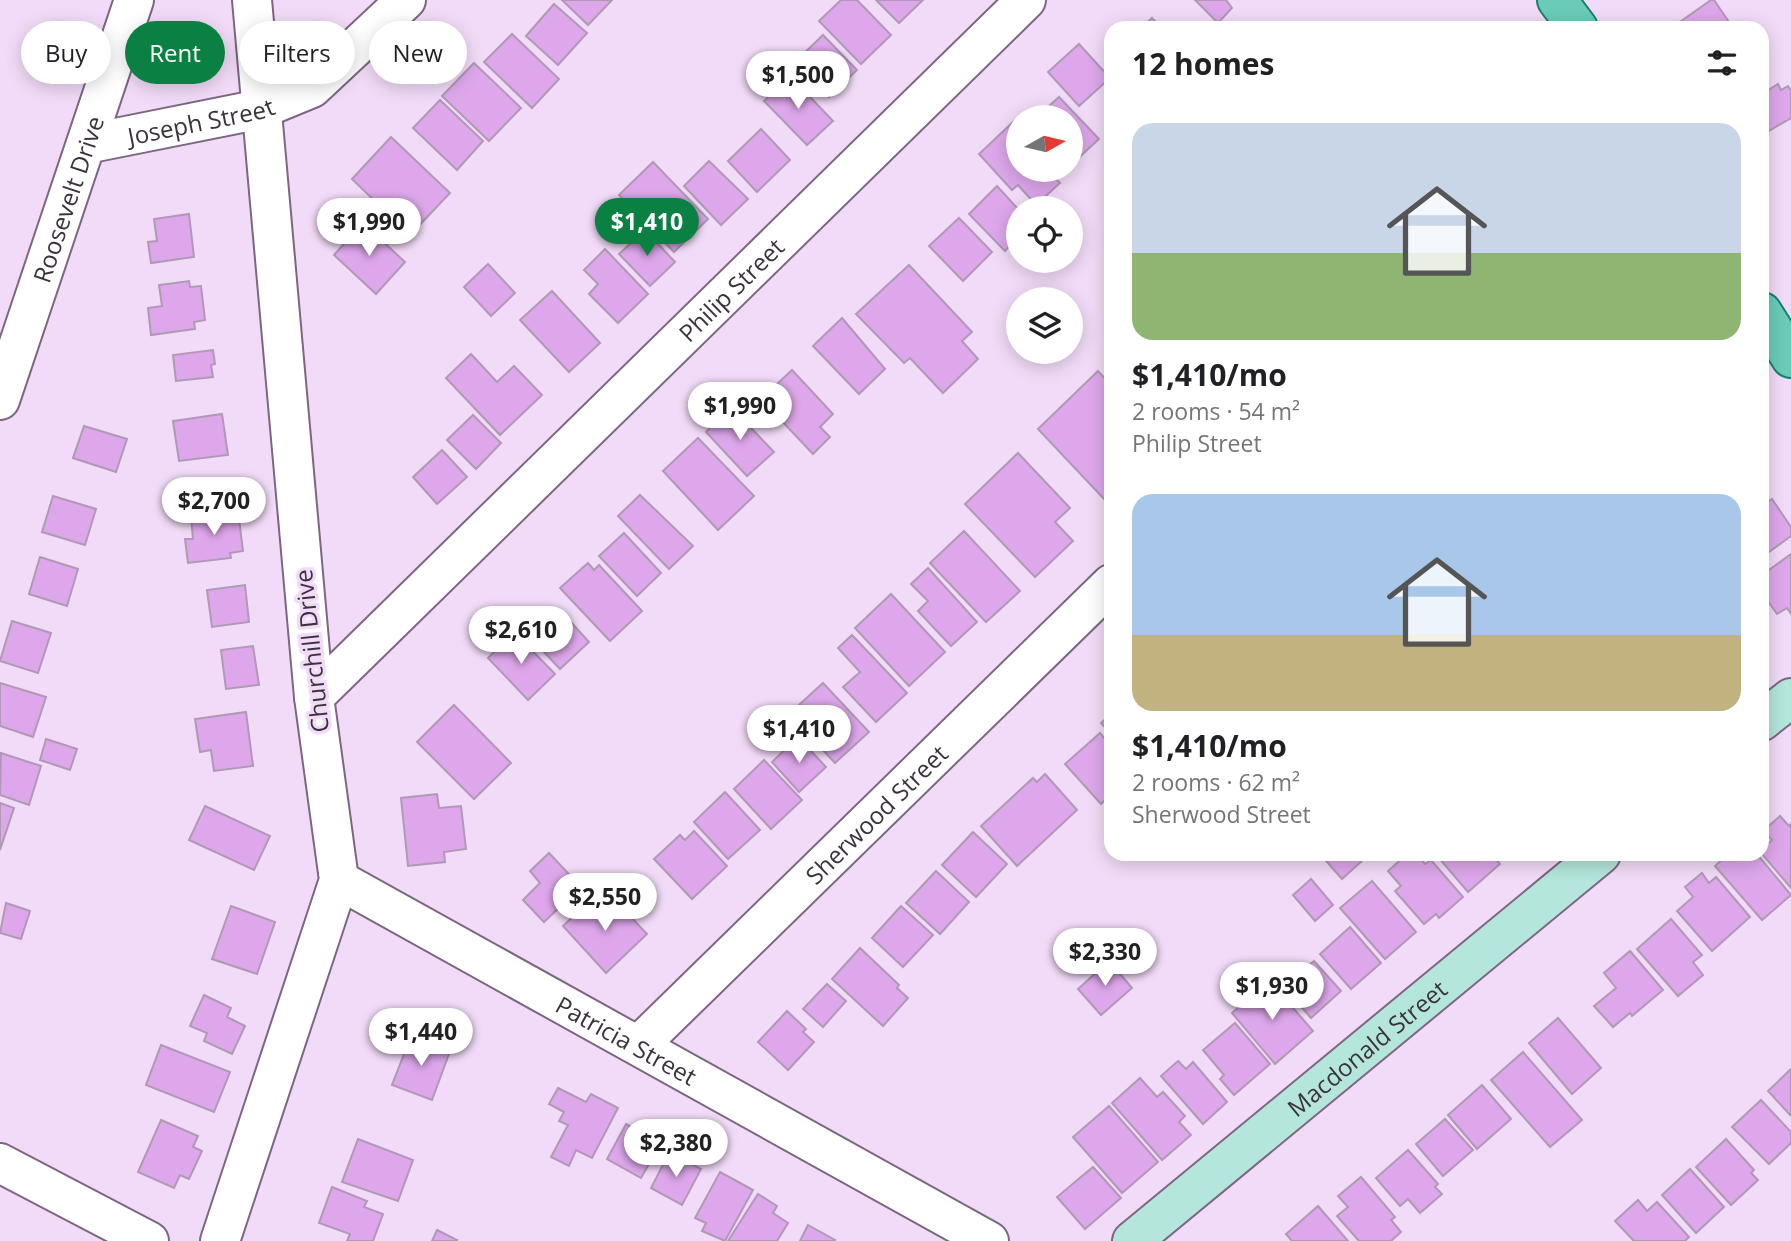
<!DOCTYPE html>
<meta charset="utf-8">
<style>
:root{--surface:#fff;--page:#f6f6f6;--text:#202124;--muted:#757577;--accent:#0b8043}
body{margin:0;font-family:"Open Sans",sans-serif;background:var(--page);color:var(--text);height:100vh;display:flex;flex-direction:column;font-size:26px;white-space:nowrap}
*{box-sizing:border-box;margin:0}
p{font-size:23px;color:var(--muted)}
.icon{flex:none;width:38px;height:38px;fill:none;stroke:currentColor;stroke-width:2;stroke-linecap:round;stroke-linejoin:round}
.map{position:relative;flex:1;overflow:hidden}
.sheet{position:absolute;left:1104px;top:21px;width:665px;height:840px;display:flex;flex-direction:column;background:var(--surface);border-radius:21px;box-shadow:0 4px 18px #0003}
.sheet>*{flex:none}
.banner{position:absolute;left:21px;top:21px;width:665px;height:63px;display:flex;gap:14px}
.needle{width:46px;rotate:82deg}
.tools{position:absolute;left:1006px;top:105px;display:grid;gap:14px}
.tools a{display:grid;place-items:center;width:77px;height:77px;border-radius:50%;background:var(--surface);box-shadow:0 4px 18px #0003;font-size:35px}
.price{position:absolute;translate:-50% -60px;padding:0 16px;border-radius:24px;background:#fff;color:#222;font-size:23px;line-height:46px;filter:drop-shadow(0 2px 4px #0008)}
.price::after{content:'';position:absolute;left:50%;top:42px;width:21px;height:16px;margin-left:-10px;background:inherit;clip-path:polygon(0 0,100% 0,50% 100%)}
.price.current{background:var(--accent);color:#fff}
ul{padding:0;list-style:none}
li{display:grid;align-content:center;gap:14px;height:371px;padding:0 28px}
li span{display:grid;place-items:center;height:217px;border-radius:21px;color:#555}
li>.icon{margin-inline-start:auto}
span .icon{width:126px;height:126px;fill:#fffc;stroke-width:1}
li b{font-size:30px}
h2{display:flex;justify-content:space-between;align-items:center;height:84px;padding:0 28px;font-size:30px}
.chip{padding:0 24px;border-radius:32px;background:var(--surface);box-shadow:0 4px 18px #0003;font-size:24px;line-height:63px}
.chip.current{background:var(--accent);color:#fff}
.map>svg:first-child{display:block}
.building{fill:#dea7eb;stroke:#af99b4;stroke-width:2}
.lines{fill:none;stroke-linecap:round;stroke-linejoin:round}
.street-casing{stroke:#7c6780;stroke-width:42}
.secondary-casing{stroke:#7c6780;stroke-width:42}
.primary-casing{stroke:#19806e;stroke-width:42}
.street{stroke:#fff;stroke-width:38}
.secondary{stroke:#b5e6db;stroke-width:38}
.primary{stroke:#6accb8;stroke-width:38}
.labels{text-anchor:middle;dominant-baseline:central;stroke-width:7;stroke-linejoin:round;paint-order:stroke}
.street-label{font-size:24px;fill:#3b323d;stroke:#f2dbf8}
</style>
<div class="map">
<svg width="1791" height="1241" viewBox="0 0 1791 1241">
<rect width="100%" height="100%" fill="#f2dbf8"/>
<g class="building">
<path d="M562 0H612L588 25Z"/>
<path d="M841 0H857L891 35 861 64 819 21Z"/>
<path d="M876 0H923L899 23Z"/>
<path d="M1195 0H1226L1232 8 1218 23Z"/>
<path d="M1711 0H1714L1733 28H1680L1677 24Z"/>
<path d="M554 4 587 33 558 65 526 36Z"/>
<path d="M1152 18 1162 28H1141Z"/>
<path d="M512 34 559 79 532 108 484 62Z"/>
<path d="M823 35 857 70 829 97 795 62Z"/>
<path d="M1079 44 1110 78 1079 106 1048 72Z"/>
<path d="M474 63 521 108 489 141 442 96Z"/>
<path d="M790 76 833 121 807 145 764 101Z"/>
<path d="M1778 84 1781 90 1788 86 1791 91V118L1762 135V94Z"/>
<path d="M1059 97 1099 139 1071 165V117H1037Z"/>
<path d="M440 100 483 141 457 170 413 128Z"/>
<path d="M1013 122 1018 128V170H1048L1060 183 1036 205 1018 185 1012 190 979 154Z"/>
<path d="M761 129 790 160 757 192 728 161Z"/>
<path d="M391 137 450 193 410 235 352 179Z"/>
<path d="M709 161 748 199 721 225 684 186Z"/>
<path d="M653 162 708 219 674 252 619 195Z"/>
<path d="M997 186 1018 209V237L1005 251 969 214Z"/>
<path d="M189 214 194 257 151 263 148 242 157 241 154 219Z"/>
<path d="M959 218 992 252 963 281 929 246Z"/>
<path d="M363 223 405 262 376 294 334 255Z"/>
<path d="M645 230 675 262 650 286 619 254Z"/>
<path d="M605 249 648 294 618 323 589 294 598 284 584 270Z"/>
<path d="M488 264 515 293 491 316 464 287Z"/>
<path d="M909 265 972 332 962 341 978 359 943 393 910 358 904 363 856 314Z"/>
<path d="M189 281 190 287 201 286 205 320 194 322 195 329 151 335 148 308 162 306 159 285Z"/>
<path d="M552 291 600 343 569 372 520 320Z"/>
<path d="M842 318 885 369 859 394 813 346Z"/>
<path d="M213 350 215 364 211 365 213 377 176 381 173 355Z"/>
<path d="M471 354 497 382 514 366 542 395 500 435 446 378Z"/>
<path d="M792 370 833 414 820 427 830 437 813 454 761 399Z"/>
<path d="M1098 371 1111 385V494L1105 500 1038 429Z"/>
<path d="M731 407 774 452 747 476 706 432Z"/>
<path d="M222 414 228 455 179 461 173 421Z"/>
<path d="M473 415 501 443 476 469 447 440Z"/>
<path d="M84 426 127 439 116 472 73 458Z"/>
<path d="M698 438 754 496 718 530 663 471Z"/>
<path d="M442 450 467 477 437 504 413 477Z"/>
<path d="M1018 453 1070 508 1055 522 1073 541 1035 577 965 504Z"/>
<path d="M640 495 693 546 669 569 618 516Z"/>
<path d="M53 496 96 509 85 545 42 532Z"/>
<path d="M1772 499 1791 527V536L1762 557V506Z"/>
<path d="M238 511 243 551 230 553 231 558 188 563 185 539H193L191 517Z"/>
<path d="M964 531 1020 591 986 622 930 563Z"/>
<path d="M624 533 661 573 637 596 599 556Z"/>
<path d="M1791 554V614L1787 608 1777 614 1762 593V575Z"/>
<path d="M40 557 78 569 67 606 29 594Z"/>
<path d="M588 563 594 570 599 565 642 611 610 641 560 588Z"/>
<path d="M928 568 977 622 951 646 918 611 928 601 911 584Z"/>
<path d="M245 585 249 622 212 627 207 590Z"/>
<path d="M891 594 945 652 909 686 855 628Z"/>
<path d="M559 609 589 642 560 669 530 637Z"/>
<path d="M12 621 51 633 38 673 0 661Z"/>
<path d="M514 632 555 674 528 700 488 658Z"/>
<path d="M852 635 907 693 876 722 843 687 860 672 838 648Z"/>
<path d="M253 646 259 685 226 689 221 650Z"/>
<path d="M0 683 46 697 33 737 0 726Z"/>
<path d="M823 683 869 732 835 763 789 714Z"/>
<path d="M454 705 511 763 474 799 417 742Z"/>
<path d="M246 712 253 766 214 771 211 750 200 752 195 719Z"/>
<path d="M1111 714V734L1101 723Z"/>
<path d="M1100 733 1111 746V794L1101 804 1065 764Z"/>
<path d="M798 737 826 767 799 792 772 762Z"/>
<path d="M46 739 77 749 70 770 40 760Z"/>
<path d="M1 753 41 766 29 805 0 795Z"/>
<path d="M764 760 802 800 771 829 734 789Z"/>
<path d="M1045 774 1077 810 1017 866 981 826 1033 778 1037 782Z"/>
<path d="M725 792 760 830 728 859 694 822Z"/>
<path d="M437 794 439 808 461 806 466 849 444 852 445 862 408 866 401 798Z"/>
<path d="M0 803 14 808 0 850Z"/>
<path d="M205 806 270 836 254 870 189 840Z"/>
<path d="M1780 816 1789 826 1791 824V888L1762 854V849L1772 840 1763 831Z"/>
<path d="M694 831 727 866 692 899 654 859 680 835 685 840Z"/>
<path d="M973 832 1007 864 976 897 942 865Z"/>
<path d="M549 853 581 887 544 922 523 900 540 883 530 871Z"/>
<path d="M1320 854H1358L1363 860 1342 879Z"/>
<path d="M1407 854H1416L1425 864 1431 860 1463 897 1439 918 1436 914 1424 924 1395 891 1401 886 1388 871Z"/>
<path d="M1442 854H1491L1500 864 1468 892 1438 857Z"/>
<path d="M1728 854H1757L1791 895 1762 920 1715 866Z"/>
<path d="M936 871 969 902 940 934 906 903Z"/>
<path d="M1702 873 1709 883 1716 877 1750 917 1712 951 1677 911 1693 897 1685 887Z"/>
<path d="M1311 879 1333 905 1315 921 1293 895Z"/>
<path d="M1372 881 1416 932 1385 959 1340 908Z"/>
<path d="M593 898 605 911 616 901 647 934 606 973 563 926Z"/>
<path d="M6 903 30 911 21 939 0 933Z"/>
<path d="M231 906 275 922 257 974 212 959Z"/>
<path d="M901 906 933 935 903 967 872 938Z"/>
<path d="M1671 919 1702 955 1693 962 1703 975 1678 996 1637 949Z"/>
<path d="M1350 927 1381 963 1351 989 1320 954Z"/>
<path d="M860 948 899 985 897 988 908 998 883 1026 832 979Z"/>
<path d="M1630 951 1663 990 1632 1016 1630 1013 1613 1027 1594 1006 1616 988 1604 973Z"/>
<path d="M1109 961 1132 988 1101 1015 1078 989Z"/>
<path d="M1314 961 1341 991 1311 1018 1284 987Z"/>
<path d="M1269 980 1313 1031 1275 1064 1232 1013Z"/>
<path d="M827 984 846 1001 823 1027 803 1009Z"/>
<path d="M204 995 231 1008 227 1017 245 1026 232 1054 204 1041 207 1033 190 1026Z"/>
<path d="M787 1011 806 1029 803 1032 814 1042 788 1070 758 1042Z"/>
<path d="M1558 1018 1601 1068 1572 1094 1529 1043Z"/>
<path d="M1235 1023 1270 1064 1234 1095 1220 1079 1224 1075 1203 1050Z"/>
<path d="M411 1036 450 1051 432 1100 392 1085Z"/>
<path d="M161 1045 230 1072 214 1112 146 1085Z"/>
<path d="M1523 1052 1582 1120 1550 1147 1491 1080Z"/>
<path d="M1178 1061 1186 1069 1193 1062 1227 1102 1203 1124 1161 1076Z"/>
<path d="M1791 1069V1116L1768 1091Z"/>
<path d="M1140 1078 1157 1097 1163 1092 1185 1116 1179 1122 1191 1135 1162 1160 1112 1103Z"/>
<path d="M1482 1085 1511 1119 1477 1149 1448 1115Z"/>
<path d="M558 1088 586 1102 591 1094 618 1108 592 1158 576 1150 569 1166 551 1157 568 1125 559 1121 564 1112 549 1104Z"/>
<path d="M1761 1100 1791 1132V1143L1769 1164 1732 1127Z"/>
<path d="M1109 1106 1158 1162 1122 1193 1073 1137Z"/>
<path d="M1445 1119 1473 1150 1443 1176 1416 1144Z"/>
<path d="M161 1120 198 1136 193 1147 202 1151 189 1179 180 1175 174 1188 138 1172Z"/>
<path d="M626 1124 661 1143 641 1178 607 1159Z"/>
<path d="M358 1139 413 1160 398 1201 342 1182Z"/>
<path d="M1726 1139 1754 1170 1751 1173 1758 1180 1731 1205 1696 1167Z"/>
<path d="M1408 1150 1438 1184 1435 1187 1442 1194 1420 1213 1408 1199 1400 1206 1376 1178Z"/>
<path d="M669 1153 701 1169 682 1205 651 1188Z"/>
<path d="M1093 1167 1121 1198 1085 1229 1057 1197Z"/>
<path d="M1690 1169 1724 1207 1696 1233 1662 1195Z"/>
<path d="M720 1172 753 1190 725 1241 702 1231 706 1223 695 1218Z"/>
<path d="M1361 1177 1395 1217 1391 1220 1401 1232 1391 1241H1359L1337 1216 1348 1207 1338 1196Z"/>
<path d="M332 1187 367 1201 364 1207 383 1214 373 1241H347L350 1234 319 1223Z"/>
<path d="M758 1194 777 1206 773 1213 788 1223 777 1241H728Z"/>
<path d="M1638 1200 1647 1211 1657 1202 1689 1237 1685 1241H1634L1615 1221Z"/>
<path d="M1318 1206 1348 1241H1292L1286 1234Z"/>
<path d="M808 1225 835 1240 834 1241H800Z"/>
<path d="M437 1230 457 1240 456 1241H432Z"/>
</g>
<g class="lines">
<defs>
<g id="street">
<path id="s1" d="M86 144 261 109 312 88 406 0"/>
<path id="s2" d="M0 400 134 0"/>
<path id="s3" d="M314 697 1026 0"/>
<path id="s4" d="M339 880 989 1241"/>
<path id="s5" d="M639 1045 1111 584"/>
<path d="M0 1163 149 1241"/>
<path d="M220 1241 339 880 314 697 252 0"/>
</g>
<g id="secondary">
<path d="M1762 721 1791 698"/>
<path id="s6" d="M1132 1241 1601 854"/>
</g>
<g id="primary">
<path d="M1557 0 1578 28"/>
<path d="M1762 312 1791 358"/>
</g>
</defs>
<use href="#street" class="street-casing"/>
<use href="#secondary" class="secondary-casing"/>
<use href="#primary" class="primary-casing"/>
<use href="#street" class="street"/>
<use href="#secondary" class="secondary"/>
<use href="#primary" class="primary"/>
</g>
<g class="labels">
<g class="street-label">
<text stroke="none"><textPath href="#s1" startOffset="117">Joseph Street</textPath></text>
<text stroke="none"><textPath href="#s2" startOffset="212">Roosevelt Drive</textPath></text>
<text stroke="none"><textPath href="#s3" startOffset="583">Philip Street</textPath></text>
<text transform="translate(311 651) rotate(-96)">Churchill Drive</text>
<text stroke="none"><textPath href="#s5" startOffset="331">Sherwood Street</textPath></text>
<text stroke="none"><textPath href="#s4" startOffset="329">Patricia Street</textPath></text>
<text stroke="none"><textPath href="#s6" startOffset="304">Macdonald Street</textPath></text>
</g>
</g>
</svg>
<div class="tools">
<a><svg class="needle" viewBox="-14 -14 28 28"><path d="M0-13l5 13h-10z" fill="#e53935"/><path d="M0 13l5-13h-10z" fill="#757577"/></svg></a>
<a><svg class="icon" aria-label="locate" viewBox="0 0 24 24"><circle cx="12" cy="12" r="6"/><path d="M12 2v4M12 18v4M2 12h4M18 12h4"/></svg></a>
<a><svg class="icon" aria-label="layers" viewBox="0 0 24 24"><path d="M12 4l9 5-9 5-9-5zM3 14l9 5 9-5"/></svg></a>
</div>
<b class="price" style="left:798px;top:111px">$1,500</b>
<b class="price" style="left:369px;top:258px">$1,990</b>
<b class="price current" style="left:647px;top:258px">$1,410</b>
<b class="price" style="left:740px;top:442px">$1,990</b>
<b class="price" style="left:214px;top:537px">$2,700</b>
<b class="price" style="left:521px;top:666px">$2,610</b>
<b class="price" style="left:799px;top:765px">$1,410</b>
<b class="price" style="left:605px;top:933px">$2,550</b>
<b class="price" style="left:1105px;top:988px">$2,330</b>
<b class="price" style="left:1272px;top:1022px">$1,930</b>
<b class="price" style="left:421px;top:1068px">$1,440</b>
<b class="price" style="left:676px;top:1179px">$2,380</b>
<div class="banner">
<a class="chip">Buy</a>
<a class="chip current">Rent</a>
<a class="chip">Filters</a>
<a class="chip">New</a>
</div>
<section class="sheet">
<h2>12 homes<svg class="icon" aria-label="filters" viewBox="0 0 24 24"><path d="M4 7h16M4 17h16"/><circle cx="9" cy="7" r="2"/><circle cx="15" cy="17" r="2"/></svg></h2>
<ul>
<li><span style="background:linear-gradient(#c9d6e8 60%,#8fb573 0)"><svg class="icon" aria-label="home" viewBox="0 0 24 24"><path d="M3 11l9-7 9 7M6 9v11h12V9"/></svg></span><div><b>$1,410/mo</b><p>2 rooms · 54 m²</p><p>Philip Street</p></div></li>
<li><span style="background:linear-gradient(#a9c7e8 65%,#c2b280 0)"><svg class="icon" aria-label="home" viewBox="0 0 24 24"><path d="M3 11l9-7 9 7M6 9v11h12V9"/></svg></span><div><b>$1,410/mo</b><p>2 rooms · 62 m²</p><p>Sherwood Street</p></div></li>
</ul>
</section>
</div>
